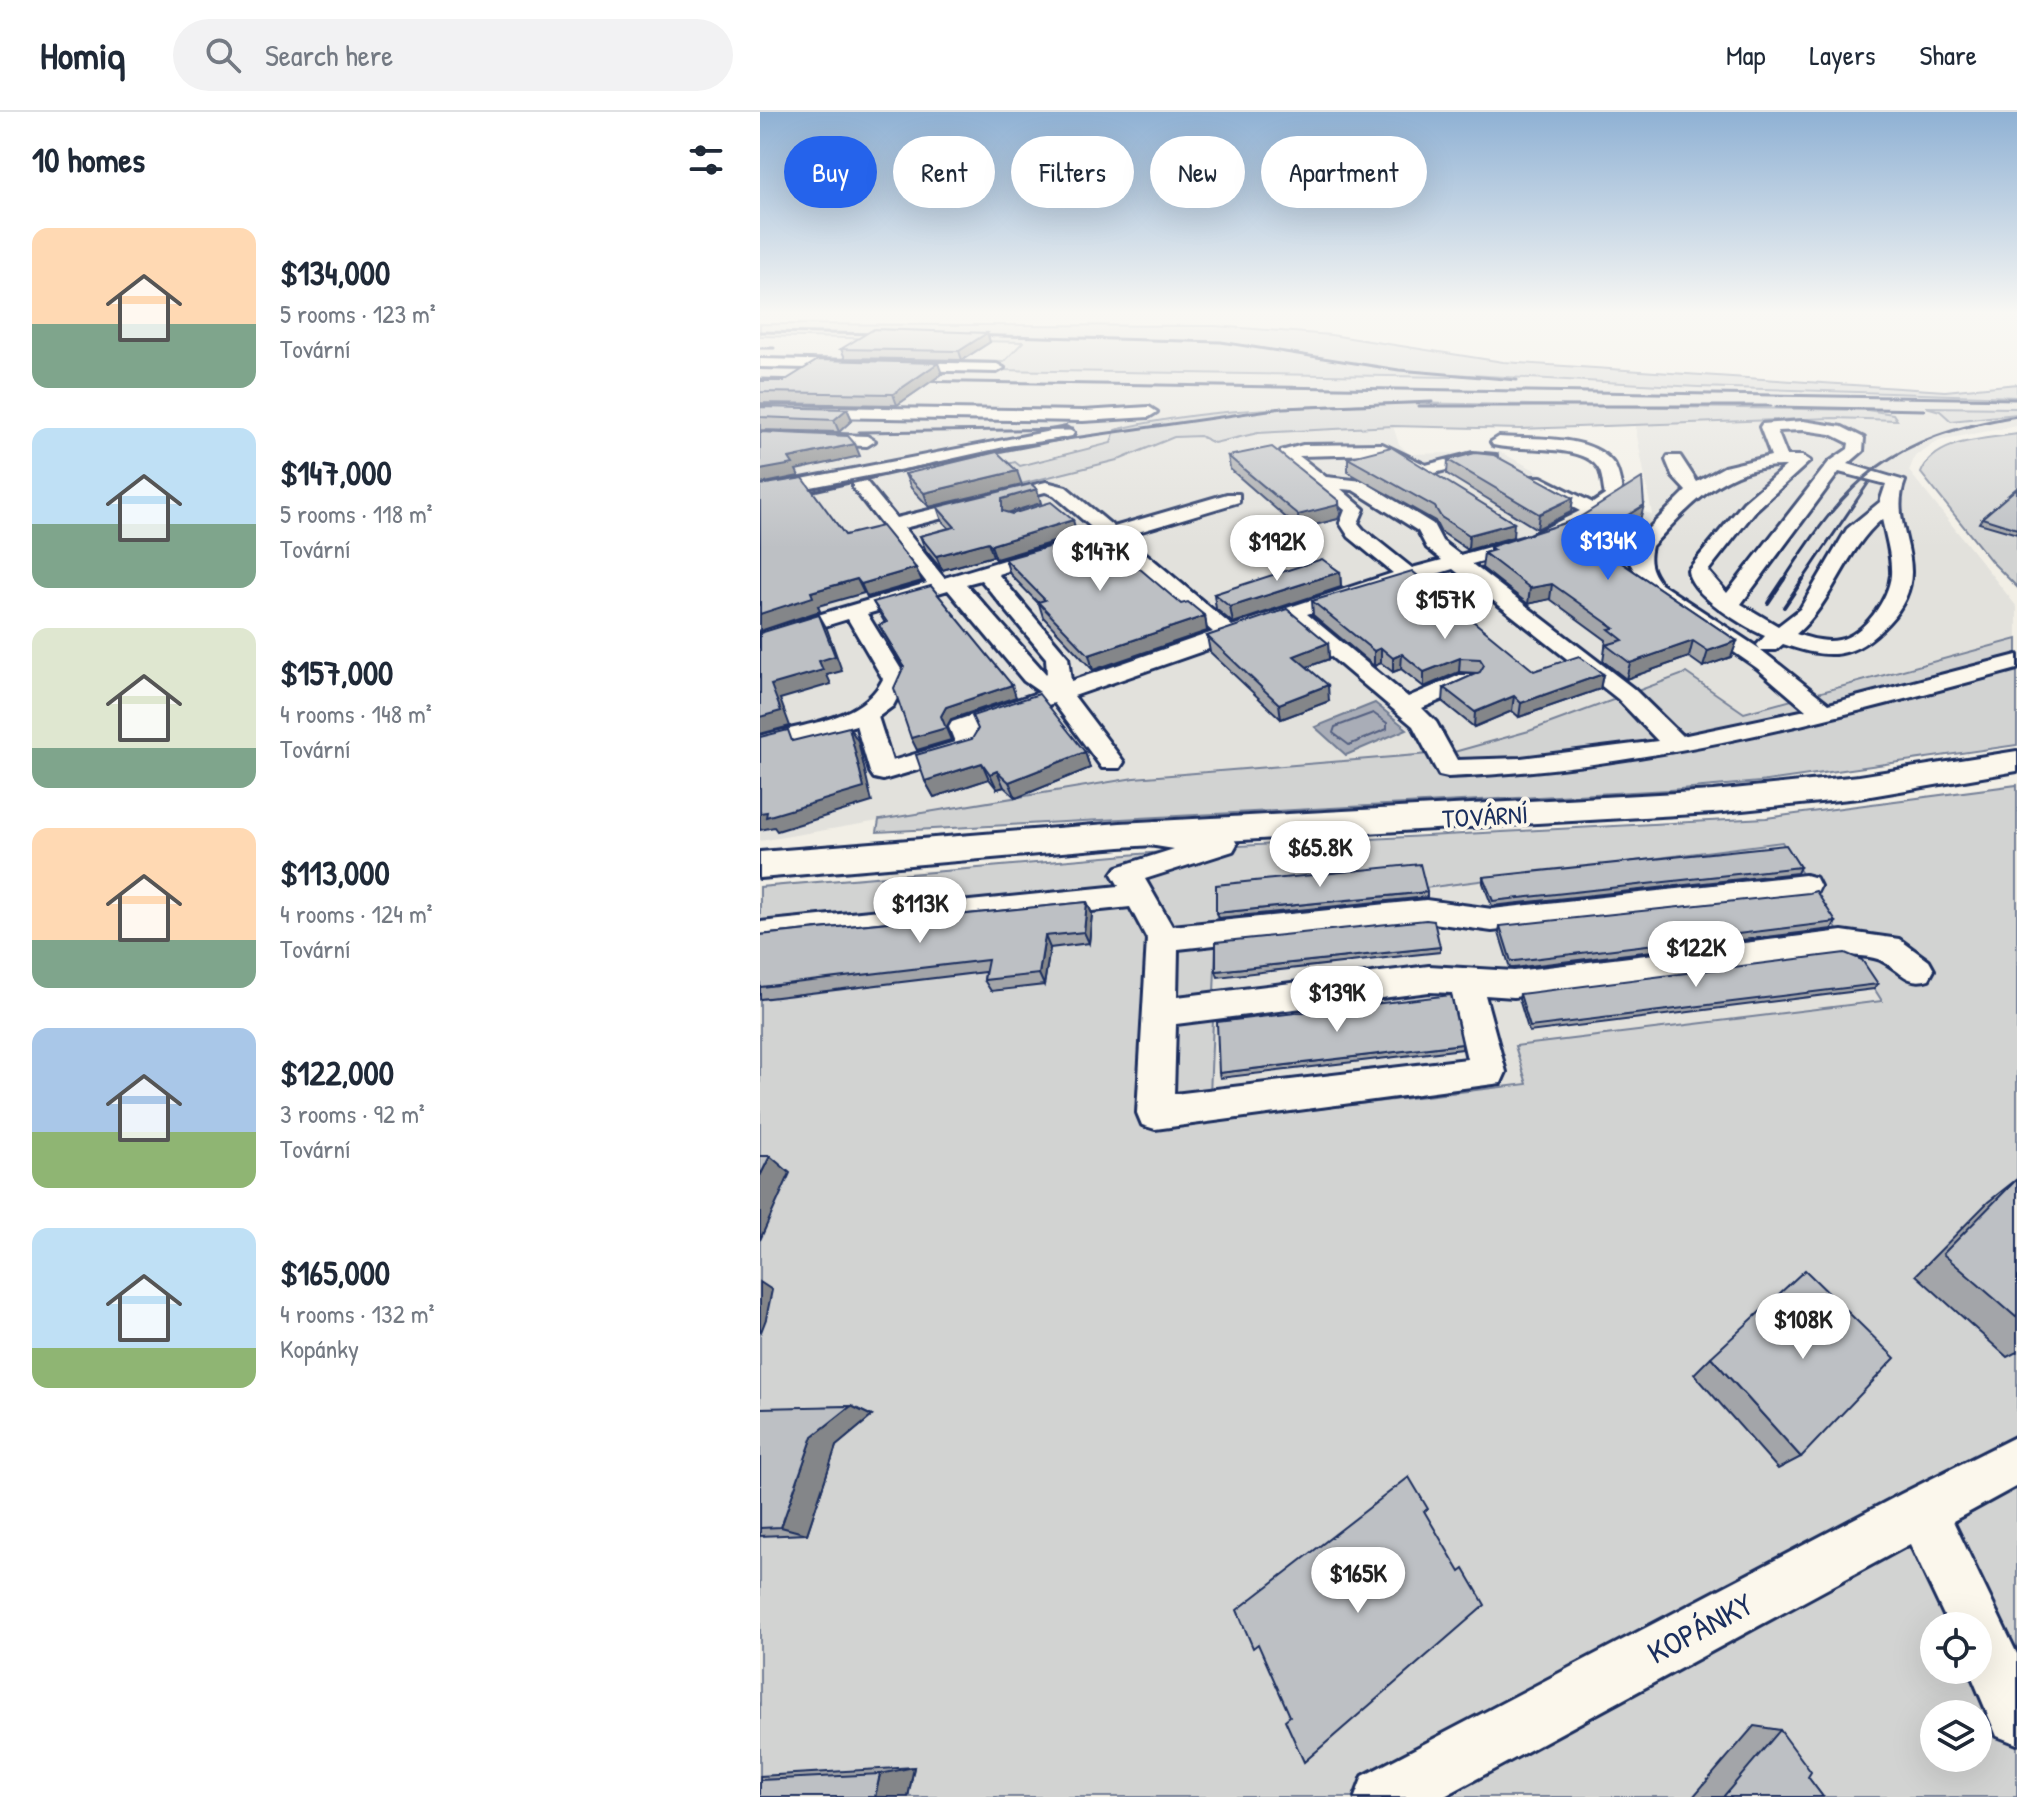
<!DOCTYPE html>
<meta charset="utf-8">
<style>
:root{--surface:#fff;--page:#f2f2f3;--text:#1f2937;--muted:#747a83;--line:#e0e1e3;--accent:#2563eb}
body{margin:0;font-family:"Patrick Hand",sans-serif;background:var(--page);color:var(--text);height:100vh;display:flex;flex-direction:column;font-size:30px;white-space:nowrap}
*{box-sizing:border-box;margin:0}
p{font-size:26px;color:var(--muted)}
.icon{flex:none;width:44px;height:44px;fill:none;stroke:currentColor;stroke-width:2;stroke-linecap:round;stroke-linejoin:round}
.map{position:relative;flex:1;overflow:hidden}
.panel{display:flex;flex-direction:column;background:var(--surface);width:760px}
.panel>*{flex:none}
.guide{position:absolute;left:24px;top:24px;width:760px;height:72px;display:flex;gap:16px}
.controls{position:absolute;left:1160px;top:1500px;display:grid;gap:16px}
.controls a{display:grid;place-items:center;width:72px;height:72px;border-radius:50%;background:var(--surface);box-shadow:0 8px 32px #0002;font-size:40px}
.price{position:absolute;translate:-50% -68px;padding:0 18px;border-radius:28px;background:#fff;color:#222;font-size:26px;line-height:52px;filter:drop-shadow(0 2px 4px #0008)}
.price::after{content:'';position:absolute;left:50%;top:48px;width:24px;height:18px;margin-left:-12px;background:inherit;clip-path:polygon(0 0,100% 0,50% 100%)}
.price.active{background:var(--accent);color:#fff}
ul{padding:0;list-style:none}
li{display:flex;align-items:center;gap:24px;height:200px;padding:0 32px}
li span{display:grid;place-items:center;flex:none;width:224px;height:160px;border-radius:16px;color:#555}
li>.icon{margin-inline-start:auto}
span .icon{width:96px;height:96px;fill:#fffc;stroke-width:1}
li b{font-size:34px}
h2{display:flex;justify-content:space-between;align-items:center;height:96px;padding:0 32px;font-size:34px}
.tag{padding:0 28px;border-radius:36px;background:var(--surface);box-shadow:0 8px 32px #0002;font-size:28px;line-height:72px}
.tag.active{background:var(--accent);color:#fff}
header{display:flex;align-items:center;gap:48px;box-sizing:border-box;height:112px;padding:0 40px;background:var(--surface);border-bottom:2px solid var(--line)}
header strong{font-size:38px}
nav{display:flex;gap:44px;margin-inline-start:auto;font-size:28px}
.search{width:560px;height:72px;background:var(--page);display:flex;align-items:center;gap:20px;box-sizing:border-box;padding:0 28px;border-radius:44px;color:var(--muted);font-size:30px}
main{display:flex;flex:1;min-height:0}
.map>svg:first-child{display:block}
.built{fill:#e2e1dc;fill-rule:evenodd}
.green{fill:#d2d3d2;stroke:#768198;stroke-width:2;fill-rule:evenodd}
.water{fill:#a9adb7;stroke:#707b93;stroke-width:2}
.lines{fill:none;stroke-linecap:round;stroke-linejoin:round}
.shore{stroke:#546182;stroke-width:2}
.minor-casing{stroke:#1b2f5e;stroke-width:6}
.major-casing{stroke:#1b2f5e;stroke-width:6}
.minor{fill:#fbf7ec;fill-rule:evenodd}
.major{fill:#fbf7ec;fill-rule:evenodd}
.rail-far1{stroke:#1b2f5e;stroke-width:3}
.rail{stroke:#1b2f5e;stroke-width:4}
.wall{fill:#a3a5a9;stroke:#1b2f5e;stroke-width:2}
.shaded-wall{fill:#848689;stroke:#1b2f5e;stroke-width:2}
.building{fill:#bdc0c4;stroke:#1b2f5e;stroke-width:2}
.labels{text-anchor:middle;dominant-baseline:central;stroke-width:8;stroke-linejoin:round;paint-order:stroke}
.street-label{font-size:26px;fill:#1b2f5e;stroke:#fbf7ec}
.near-street-label{font-size:32px;fill:#1b2f5e;stroke:#fbf7ec}
</style>
<header>
<strong>Homiq</strong>
<div class="search"><svg class="icon" aria-label="search" viewBox="0 0 24 24"><circle cx="10" cy="10" r="6"/><path d="M15 15l6 6"/></svg>Search here</div>
<nav><a>Map</a><a>Layers</a><a>Share</a></nav>
</header>
<main>
<section class="panel">
<h2>10 homes<svg class="icon" aria-label="filters" viewBox="0 0 24 24"><path d="M4 7h16M4 17h16"/><circle cx="9" cy="7" r="2"/><circle cx="15" cy="17" r="2"/></svg></h2>
<ul>
<li><span style="background:linear-gradient(#ffd9b3 60%,#7fa58c 0)"><svg class="icon" aria-label="home" viewBox="0 0 24 24"><path d="M3 11l9-7 9 7M6 9v11h12V9"/></svg></span><div><b>$134,000</b><p>5 rooms · 123 m²</p><p>Tovární</p></div></li>
<li><span style="background:linear-gradient(#bfe0f5 60%,#7fa58c 0)"><svg class="icon" aria-label="home" viewBox="0 0 24 24"><path d="M3 11l9-7 9 7M6 9v11h12V9"/></svg></span><div><b>$147,000</b><p>5 rooms · 118 m²</p><p>Tovární</p></div></li>
<li><span style="background:linear-gradient(#dfe7d0 75%,#7fa58c 0)"><svg class="icon" aria-label="home" viewBox="0 0 24 24"><path d="M3 11l9-7 9 7M6 9v11h12V9"/></svg></span><div><b>$157,000</b><p>4 rooms · 148 m²</p><p>Tovární</p></div></li>
<li><span style="background:linear-gradient(#ffd9b3 70%,#7fa58c 0)"><svg class="icon" aria-label="home" viewBox="0 0 24 24"><path d="M3 11l9-7 9 7M6 9v11h12V9"/></svg></span><div><b>$113,000</b><p>4 rooms · 124 m²</p><p>Tovární</p></div></li>
<li><span style="background:linear-gradient(#a9c7e8 65%,#8fb573 0)"><svg class="icon" aria-label="home" viewBox="0 0 24 24"><path d="M3 11l9-7 9 7M6 9v11h12V9"/></svg></span><div><b>$122,000</b><p>3 rooms · 92 m²</p><p>Tovární</p></div></li>
<li><span style="background:linear-gradient(#bfe0f5 75%,#8fb573 0)"><svg class="icon" aria-label="home" viewBox="0 0 24 24"><path d="M3 11l9-7 9 7M6 9v11h12V9"/></svg></span><div><b>$165,000</b><p>4 rooms · 132 m²</p><p>Kopánky</p></div></li>
</ul>
</section>
<div class="map">
<svg width="1257" height="1685" viewBox="0 0 1257 1685">
<rect width="100%" height="100%" fill="#f2efe6"/>
<filter id="ink" filterUnits="userSpaceOnUse"><feTurbulence type="fractalNoise" baseFrequency=".0125" numOctaves="2"/><feDisplacementMap in="SourceGraphic" scale="16" xChannelSelector="R" yChannelSelector="G"/><feConvolveMatrix kernelMatrix="1 2 1 2 8 2 1 2 1" color-interpolation-filters="sRGB"/></filter>
<g filter="url(#ink)">
<g class="built">
<path d="M0 216 274 220 238 258 690 265 691 262 938 275 1257 285V296L1167 295 1180 299 1191 309 1257 302V314L1179 328 1155 344 1149 359 1257 495V528L984 601 926 561 769 619 694 640 374 666 0 729ZM875 313 892 402 833 388 740 340 649 342 639 332 633 314 760 317Z"/>
<path d="M1022 730 1123 889 755 934 767 972 449 1011 458 779 665 776Z"/>
</g>
<g class="green">
<path d="M0 212 455 214 571 223 743 250 1185 279 1257 272V285L938 275 691 262V265L236 258 114 251 110 248 122 240 141 247 244 250 263 230 0 224Z"/>
<path d="M635 291 1107 298 1133 302 1137 308 1073 306 760 317 633 314 498 321 454 331 440 324 414 325 361 347 261 372 240 354 255 350 260 354 351 331 355 318C446 295 542 296 635 291Z"/>
<path d="M1166 295 1257 296V302L1191 309 1180 299Z"/>
<path d="M1257 322V475L1232 450 1161 361C1174 327 1226 327 1257 322Z"/>
<path d="M1257 527V633L1000 670 909 678 117 720 119 708 374 666 694 640 769 619 926 561 984 601Z"/>
<path d="M1257 673V1685H0V775L459 735 1006 706ZM1022 730 1122 889 755 934 767 972 449 1010 458 779 665 776ZM1174 1514H1218V1558H1174ZM1174 1602H1218V1646H1174Z"/>
</g>
<path class="water" d="M615 591 647 617 586 643 555 615Z"/>
<g class="lines">
<path class="shore" d="M613 601 627 611V617L589 633 573 621 575 615Z"/>
<defs>
<g id="minor">
<path d="M0 247 237 252 244 256 237 260 0 255Z"/>
<path d="M0 294 323 299 389 295 397 300 389 305 323 309 0 304Z"/>
<path d="M1043 309 1082 315 1104 326 1103 339 1088 352 1145 369C1132 402 1151 427 1151 460 1151 480 1142 496 1129 510 1094 548 1070 548 1023 532L1016 538H1001L1069 592 1257 543V557C1069 608 885 657 688 665L679 663 653 614 529 509 314 584 364 650 360 656H342L294 591 215 618 222 634 218 640 123 668 114 666 110 660 96 613 0 640V624C43 612 102 609 123 567L88 507 0 534V520L167 471 93 376V368H105L136 406 286 370 306 375 354 415 467 382H479V390L365 424 472 514 633 461 589 425 580 411 585 398 521 345V339L543 333 622 332 666 353 713 341 736 343V351H713L663 364 619 342 539 344 566 365 603 369 673 412 682 429 700 443 769 424 820 399 769 373V365H781L833 391 845 383C843 376 843 366 840 359 827 330 760 340 733 333L731 330 739 325C773 328 834 321 855 354 860 363 861 375 863 385 831 423 758 439 712 452L874 577 922 624 1046 598 997 556 887 480 870 451 876 429 926 379 913 365 906 348 908 344H920L937 370 964 355 1011 344 1000 315 1002 312ZM1043 318 1071 322 1089 331 1088 337 1069 350 967 481 948 459 996 398 1050 349 1042 344H1027L1017 319ZM1026 354 984 390 928 458C929 482 985 515 1005 524L997 533 1000 537 901 472C891 459 888 450 892 434 930 393 966 352 1026 354ZM1079 360 1126 372 1120 390 1087 417 1040 497 1018 514 981 492ZM581 377 593 378 658 419 667 436 682 448 652 456 603 417 598 411 604 397ZM285 380 294 383 337 420 184 466 144 416ZM1122 407C1126 426 1132 444 1131 463 1129 487 1104 523 1079 528 1064 531 1049 526 1036 522 1074 490 1084 439 1122 407ZM348 429 453 520 311 569 308 545 238 462ZM693 457 858 587 898 629 761 646 697 648 676 610 662 596 716 573 720 568 716 563H700L648 585 547 502ZM221 468 286 546 287 563 206 472ZM188 478 264 569 280 580 192 610 189 615 195 630 132 649 118 605 133 594 147 567 107 502Z"/>
<path d="M306 316 314 321 312 324 0 385V375Z"/>
<path d="M0 320 107 324 115 329 107 334 0 330Z"/>
<path d="M399 716 463 722 473 725 477 732 473 739 385 767 412 814 666 788 732 797 1045 763 1056 766 1060 774 1056 782 1045 785 732 819 666 810 418 837 417 885 669 854 754 859 1082 819 1139 827 1169 849 1174 858 1169 867C1147 874 1140 858 1122 849 1112 843 1094 844 1082 843L754 885 725 883 746 960 741 971 395 1017 382 1013 377 1001 387 827 370 795 0 834V810L359 774 352 762 357 755 414 737 389 733 385 726 389 719ZM669 880 692 881 707 947 414 982 416 912Z"/>
<path d="M1257 1324V1374L1193 1409 1257 1542V1632L1237 1624 1209 1558H1218V1514H1189L1150 1432 683 1685H595L603 1664 1141 1382Z"/>
</g>
<path id="major" d="M1257 639V659L1099 686 953 701 360 735 0 766V740L360 711 953 679 1099 664Z"/>
</defs>
<use href="#minor" class="minor-casing"/>
<use href="#major" class="major-casing"/>
<use href="#minor" class="minor"/>
<use href="#major" class="major"/>
<g class="rail-far1">
<path d="M0 220 127 222"/>
<path d="M207 223 461 230 639 258 757 268"/>
<path d="M0 236H14"/>
<path d="M0 267 48 268"/>
<path d="M148 269 1257 287"/>
<path d="M659 294H1011"/>
<path d="M1016 295 1164 298"/>
<path d="M99 320 312 317"/>
<path d="M0 391 251 335 522 296 672 290"/>
<path d="M1023 469C1091 363 1129 326 1257 304"/>
<path d="M1042 469 1109 370"/>
</g>
<g class="rail">
<path d="M1008 491 1024 467"/>
<path d="M1024 495 1043 467"/>
</g>
</g>
<g class="wall">
<path d="M227 221 230 230 202 248 85 246 81 237Z"/>
<path d="M182 262 137 293 0 291V269H24Z"/>
<path d="M0 295 87 297 92 308 79 320 0 318Z"/>
<path d="M468 344 580 403 578 407 539 417 470 357Z"/>
<path d="M588 346 753 425 708 438 680 419 675 409 588 360Z"/>
<path d="M688 348 813 386 811 400 777 417 687 362Z"/>
<path d="M145 362 262 373 169 395 151 376Z"/>
<path d="M1257 376V422L1219 411 1222 406Z"/>
<path d="M281 391 249 401 317 423 236 447 233 444 182 458 166 439 160 424 189 416 182 409 177 395Z"/>
<path d="M880 408 838 435 977 529 971 545 943 555 929 545 866 567 843 549 846 528 790 487 768 492 722 456 724 441 730 439V435Z"/>
<path d="M245 447 421 492 445 504 447 519 333 558 283 505 279 492 250 462Z"/>
<path d="M580 460 581 475 473 511 456 497 454 482Z"/>
<path d="M552 489 774 559 843 562 840 577 759 605 752 599 714 615 683 590 684 576 718 561 699 560 664 575 641 557 633 560 621 551 614 554 553 503Z"/>
<path d="M113 490 256 585 191 607 186 616 191 628 157 638 143 555 119 513 125 511Z"/>
<path d="M447 524 568 531 569 547 547 555 569 589 521 607 450 540Z"/>
<path d="M212 627 325 640 330 656 256 686 244 675 237 677 229 667 174 685 165 669Z"/>
<path d="M1040 755 1037 761 732 794 723 771V765Z"/>
<path d="M667 780V785L458 806 456 801Z"/>
<path d="M327 790 332 802 329 831 290 836 284 873 231 879 224 868 225 860 0 887V823Z"/>
<path d="M1076 810 1072 817 754 856H750L739 821 740 814Z"/>
<path d="M680 835V840L652 843 458 865 456 859Z"/>
<path d="M1118 872 1114 877 769 920 759 887 760 882Z"/>
<path d="M702 932V937L460 966 459 961Z"/>
<path d="M1257 1067V1240L1247 1245 1156 1163 1228 1090Z"/>
<path d="M951 1245 1041 1345 1018 1357 934 1262Z"/>
<path d="M91 1294 112 1304 76 1334 47 1422 0 1424V1297Z"/>
<path d="M994 1614 1020 1618 1048 1665 1063 1685H933Z"/>
<path d="M154 1655 148 1685H0V1664Z"/>
</g>
<g class="shaded-wall">
<path d="M227 221 230 230 202 248 199 239Z"/>
<path d="M178 251 182 262 137 293 133 282Z"/>
<path d="M87 297 92 308 79 320 74 308Z"/>
<path d="M95 332 100 344 36 358 39 364 0 372V358L29 346Z"/>
<path d="M257 359 262 373 169 395 164 381Z"/>
<path d="M277 377 281 391 247 401 242 399V387Z"/>
<path d="M813 386 811 400 777 417 779 402Z"/>
<path d="M579 389 580 403 578 407 539 417 538 403Z"/>
<path d="M884 393 880 408 825 443 828 428Z"/>
<path d="M313 408 317 423 236 447 231 433Z"/>
<path d="M754 411 753 425 708 438 709 423Z"/>
<path d="M228 430 233 444 182 458 176 444Z"/>
<path d="M156 456 162 469 107 485 101 472Z"/>
<path d="M580 460 581 475 473 511 470 495Z"/>
<path d="M97 467 104 481 58 494 60 499 0 519V502L51 480Z"/>
<path d="M792 472 790 487 768 492 770 476Z"/>
<path d="M59 503 67 517 82 559 67 563 71 572 20 587 30 614 0 622V605L11 573 59 549Z"/>
<path d="M445 504 447 519 333 558 329 543Z"/>
<path d="M933 529 929 545 866 567 870 551Z"/>
<path d="M977 529 971 545 943 555 948 539Z"/>
<path d="M568 531 569 547 536 559 534 544Z"/>
<path d="M621 536V551L614 554V539Z"/>
<path d="M642 542 641 557 633 560V546Z"/>
<path d="M700 546 699 560 664 575V560Z"/>
<path d="M843 562 840 577 759 605 761 591Z"/>
<path d="M252 573 256 585 191 607 186 616 191 628 157 638 151 626 181 604 186 595Z"/>
<path d="M568 573 569 589 521 607 519 592Z"/>
<path d="M754 584 752 599 714 615 715 600Z"/>
<path d="M89 615 98 629 112 690 17 719 14 715 0 718V701Z"/>
<path d="M325 640 330 656 256 686 249 670Z"/>
<path d="M222 651 229 667 174 685 165 669Z"/>
<path d="M237 659 244 675 237 677 230 662Z"/>
<path d="M327 790 332 802 329 831 324 820Z"/>
<path d="M285 824 290 836 284 873 279 862Z"/>
<path d="M10 1044 30 1061 0 1128V1064Z"/>
<path d="M0 1170 12 1178 6 1207 1 1220 0 1219Z"/>
<path d="M91 1294 112 1304 76 1334 47 1422 21 1415 53 1324Z"/>
<path d="M154 1655 148 1685H115L120 1662Z"/>
</g>
<g class="building">
<path d="M114 217 227 221 199 239 81 237Z"/>
<path d="M58 248 178 251 133 282 0 280V269H24Z"/>
<path d="M0 295 87 297 74 308 0 305Z"/>
<path d="M0 320 88 324 95 332 29 346 33 352 0 358Z"/>
<path d="M512 335 579 389 578 393 538 403 468 344Z"/>
<path d="M631 335 754 411 709 423 681 405 675 395 588 346Z"/>
<path d="M237 340 257 359 164 381 145 362Z"/>
<path d="M715 341 734 343 813 386 779 402 688 348Z"/>
<path d="M43 366 85 423 122 414 156 456 101 472 97 467 51 480 53 485 0 502V373Z"/>
<path d="M882 366 884 393 828 428 977 529 948 539 933 529 870 551 846 533 863 528 849 517 854 516 792 472 770 476 724 441 734 438 730 435 817 407Z"/>
<path d="M271 372 277 377 242 387V399L252 402 291 390 313 408 231 433 228 430 176 444 160 424 195 415 177 395Z"/>
<path d="M1257 376V417L1222 406Z"/>
<path d="M338 421 421 492 428 490 445 504 329 543 278 490 285 488 245 447Z"/>
<path d="M562 447 580 460 470 495 454 482Z"/>
<path d="M652 459 774 559 819 544 843 562 761 591 754 584 715 600 684 576 720 560 724 553 720 547 700 546 664 560 642 542 633 546 621 536 614 539 552 489Z"/>
<path d="M171 474 252 573 186 595 181 604 186 616 151 626 134 576 144 554 119 513 127 510 113 490Z"/>
<path d="M527 497 568 531 534 544 568 573 519 592 447 524Z"/>
<path d="M59 503 75 544 59 549 63 558 11 573 21 599 0 605V521Z"/>
<path d="M279 582 325 640 249 670 237 659 230 662 222 651 165 669 156 643 212 627 218 617 212 604Z"/>
<path d="M89 615 104 676 6 705 7 700 0 701V625L28 618 32 629Z"/>
<path d="M1026 733 1040 755 733 789 723 765Z"/>
<path d="M660 752 667 780 456 801V773Z"/>
<path d="M1056 779 1076 810 755 849H751L740 814 1049 781Z"/>
<path d="M327 790 324 820 285 824 279 862 224 868 228 848 0 875V823Z"/>
<path d="M666 808 674 809 680 835 456 859V830Z"/>
<path d="M1085 841 1102 848 1118 872 770 915 760 882Z"/>
<path d="M691 883 702 932 459 961 457 910Z"/>
<path d="M0 1044H10L0 1064Z"/>
<path d="M1257 1067V1206L1183 1142Z"/>
<path d="M1045 1158 1135 1246 1041 1345 951 1245Z"/>
<path d="M91 1294 53 1324 21 1415 0 1416V1296Z"/>
<path d="M649 1365 668 1397 664 1399 700 1460 704 1457 725 1493 544 1650 525 1608 530 1604 498 1532 493 1536 477 1498Z"/>
<path d="M1020 1618 1051 1660 1048 1665 1063 1685H963Z"/>
<path d="M120 1662 115 1685H0V1668Z"/>
</g>
</g>
<linearGradient id="sky" x2="0" y2="1"><stop stop-color="#8fb1d4"/><stop offset="0.46" stop-color="#f9f8f4"/><stop offset="1" stop-color="#f9f8f4" stop-opacity="0"/></linearGradient>
<rect width="1257" height="436" fill="url(#sky)"/>
<g class="labels">
<g class="street-label">
<text transform="translate(725 704) rotate(-3)">TOVÁRNÍ</text>
</g>
<g class="near-street-label">
<text transform="translate(940 1516) rotate(-28)">KOPÁNKY</text>
</g>
</g>
</svg>
<div class="controls">
<a><svg class="icon" aria-label="locate" viewBox="0 0 24 24"><circle cx="12" cy="12" r="6"/><path d="M12 2v4M12 18v4M2 12h4M18 12h4"/></svg></a>
<a><svg class="icon" aria-label="layers" viewBox="0 0 24 24"><path d="M12 4l9 5-9 5-9-5zM3 14l9 5 9-5"/></svg></a>
</div>
<b class="price active" style="left:848px;top:470px">$134K</b>
<b class="price" style="left:517px;top:471px">$192K</b>
<b class="price" style="left:340px;top:481px">$147K</b>
<b class="price" style="left:685px;top:529px">$157K</b>
<b class="price" style="left:560px;top:777px">$65.8K</b>
<b class="price" style="left:160px;top:833px">$113K</b>
<b class="price" style="left:936px;top:877px">$122K</b>
<b class="price" style="left:577px;top:922px">$139K</b>
<b class="price" style="left:1043px;top:1249px">$108K</b>
<b class="price" style="left:598px;top:1503px">$165K</b>
<div class="guide">
<a class="tag active">Buy</a>
<a class="tag">Rent</a>
<a class="tag">Filters</a>
<a class="tag">New</a>
<a class="tag">Apartment</a>
</div>
</div>
</main>
